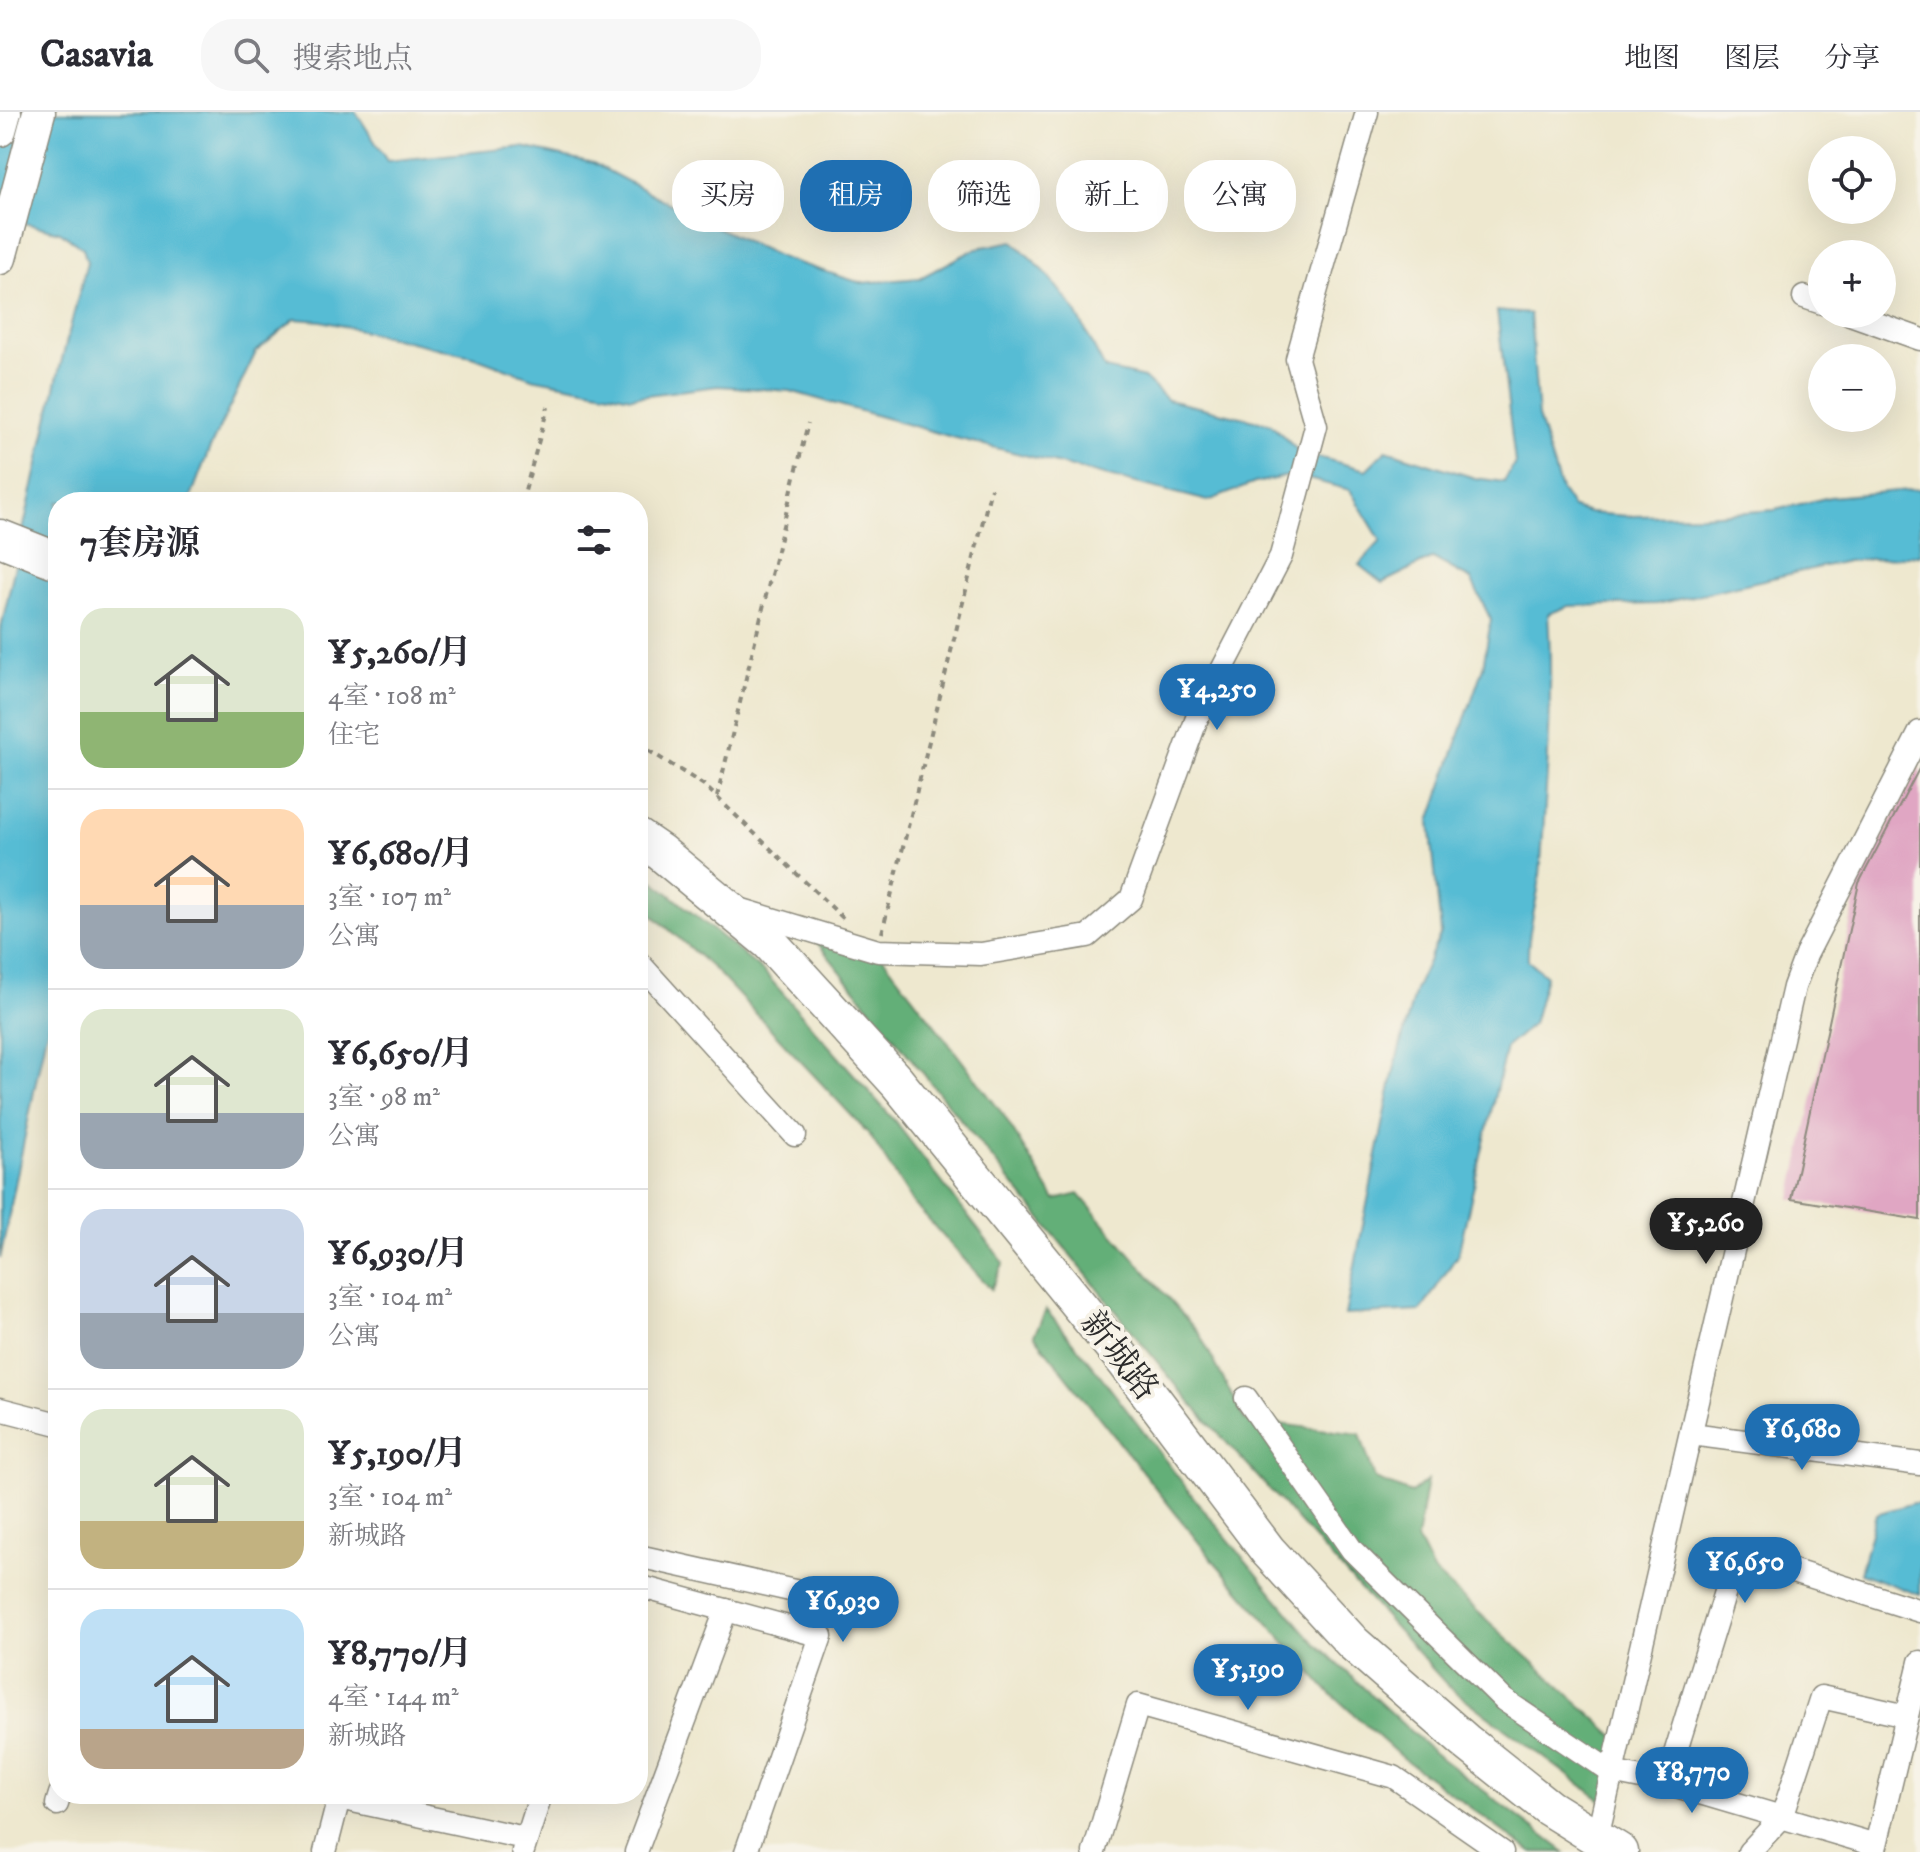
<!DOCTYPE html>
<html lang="zh">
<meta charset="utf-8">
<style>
:root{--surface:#fff;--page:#f7f7f7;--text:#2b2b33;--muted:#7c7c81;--line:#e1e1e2;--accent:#1f6fb2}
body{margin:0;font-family:"IM FELL DW Pica","Noto Serif SC",serif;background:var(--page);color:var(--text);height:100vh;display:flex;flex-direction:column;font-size:30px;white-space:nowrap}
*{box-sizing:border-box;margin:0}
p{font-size:26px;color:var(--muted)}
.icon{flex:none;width:44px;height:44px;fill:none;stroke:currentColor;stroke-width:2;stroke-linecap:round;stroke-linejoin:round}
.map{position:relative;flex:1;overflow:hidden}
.panel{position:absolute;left:48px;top:380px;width:600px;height:1312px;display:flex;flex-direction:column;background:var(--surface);border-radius:32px;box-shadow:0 8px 32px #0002}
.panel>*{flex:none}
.banner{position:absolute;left:672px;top:48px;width:760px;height:72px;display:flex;gap:16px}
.controls{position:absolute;left:1808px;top:24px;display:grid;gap:16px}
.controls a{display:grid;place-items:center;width:88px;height:88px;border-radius:50%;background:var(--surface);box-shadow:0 8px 32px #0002;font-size:40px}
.price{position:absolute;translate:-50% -68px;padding:0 18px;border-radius:28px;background:var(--accent);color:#fff;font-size:26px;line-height:52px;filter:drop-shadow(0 2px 4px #0008)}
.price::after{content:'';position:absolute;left:50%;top:48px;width:24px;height:18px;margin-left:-12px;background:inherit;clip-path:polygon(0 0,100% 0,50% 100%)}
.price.active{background:#222;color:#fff}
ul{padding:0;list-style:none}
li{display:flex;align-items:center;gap:24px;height:200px;padding:0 32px}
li+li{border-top:2px solid var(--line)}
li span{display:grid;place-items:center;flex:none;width:224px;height:160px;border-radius:24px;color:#555}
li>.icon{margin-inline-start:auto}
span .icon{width:96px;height:96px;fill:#fffc;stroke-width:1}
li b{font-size:34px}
h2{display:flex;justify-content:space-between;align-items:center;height:96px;padding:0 32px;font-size:34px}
.chip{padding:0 28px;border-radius:32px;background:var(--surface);box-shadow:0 8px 32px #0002;font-size:28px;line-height:72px}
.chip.active{background:var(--accent);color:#fff}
header{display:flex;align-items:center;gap:48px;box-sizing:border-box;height:112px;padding:0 40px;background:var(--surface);border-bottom:2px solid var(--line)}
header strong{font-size:38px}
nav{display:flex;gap:44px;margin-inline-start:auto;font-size:28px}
.search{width:560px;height:72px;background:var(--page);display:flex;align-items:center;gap:20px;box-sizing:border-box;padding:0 28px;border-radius:32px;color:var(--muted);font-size:30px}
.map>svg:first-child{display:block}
.forest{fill:#63af78;stroke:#476d52;stroke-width:2}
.water{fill:#56bcd4;stroke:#407480;stroke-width:2}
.building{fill:#e0a6c3}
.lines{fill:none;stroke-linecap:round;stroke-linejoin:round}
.minor-casing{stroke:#8c8a7d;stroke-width:25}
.secondary-casing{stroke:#8c8a7d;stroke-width:35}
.primary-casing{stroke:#8c8a7d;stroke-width:39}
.path{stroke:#8c8a7d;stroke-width:4;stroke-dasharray:6 6;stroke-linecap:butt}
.minor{stroke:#fff;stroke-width:22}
.secondary{stroke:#fff;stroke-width:32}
.primary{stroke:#fff;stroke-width:36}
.labels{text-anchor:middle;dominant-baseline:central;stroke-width:8;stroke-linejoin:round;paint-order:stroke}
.street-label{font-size:34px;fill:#2b2b2b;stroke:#f7f3e8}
</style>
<header>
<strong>Casavia</strong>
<div class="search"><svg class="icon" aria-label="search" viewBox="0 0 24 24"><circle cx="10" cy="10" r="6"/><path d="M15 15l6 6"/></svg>搜索地点</div>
<nav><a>地图</a><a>图层</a><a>分享</a></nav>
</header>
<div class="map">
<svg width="1920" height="1740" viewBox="0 0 1920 1740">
<rect width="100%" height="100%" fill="#f7f3e8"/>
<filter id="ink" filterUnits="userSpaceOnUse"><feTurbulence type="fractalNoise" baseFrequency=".0125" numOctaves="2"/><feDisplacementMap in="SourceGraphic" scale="16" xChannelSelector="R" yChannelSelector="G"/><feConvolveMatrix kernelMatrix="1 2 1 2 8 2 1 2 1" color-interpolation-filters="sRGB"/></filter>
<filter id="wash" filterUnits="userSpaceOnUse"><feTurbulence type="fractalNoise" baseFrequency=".006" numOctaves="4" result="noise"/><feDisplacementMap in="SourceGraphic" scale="32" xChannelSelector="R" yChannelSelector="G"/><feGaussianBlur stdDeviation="1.8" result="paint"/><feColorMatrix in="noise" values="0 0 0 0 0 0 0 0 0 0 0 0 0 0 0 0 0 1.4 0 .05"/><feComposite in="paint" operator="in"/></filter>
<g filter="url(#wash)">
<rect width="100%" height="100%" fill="#eee8cf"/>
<g class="forest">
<path d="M638 759 655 770 765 861 893 1007 1004 1151 991 1177 914 1092 869 1022 716 859 638 790Z"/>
<path d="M806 817 878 839 1005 1005 1055 1088 1079 1082 1200 1223 1245 1308 1360 1322 1375 1367 1411 1381 1427 1369 1417 1427 1433 1459 1619 1628 1604 1690 1448 1574 1189 1289Z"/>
<path d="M1046 1198 1097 1259 1198 1391 1309 1525 1434 1641 1565 1740H1531L1400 1644 1326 1577 1212 1447 1034 1223Z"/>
</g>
<g class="water">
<path d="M0 0H356L387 49 523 35 593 51 699 107 782 146 861 171 920 166 977 136 1013 129 1045 160 1075 198 1105 257 1144 266 1168 288 1271 312 1299 340 1366 358 1386 338 1475 366 1504 370 1515 351 1497 199 1530 202 1538 305 1561 378 1573 396 1589 401 1628 404 1704 403 1775 398 1830 385 1920 377V443L1847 449 1657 492 1569 494 1548 502C1554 588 1546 678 1540 764 1537 793 1527 819 1528 848L1546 864 1533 912 1506 935 1458 1142 1421 1199 1345 1203 1394 958 1415 878 1441 821 1430 709 1483 555 1491 508 1471 467 1433 446 1382 471 1359 453 1381 429 1350 378 1293 363 1255 371 1208 389 952 325 790 279 718 274 631 285 532 266 475 245 322 209 295 207 256 240 209 338 189 390H58V890L45 925 0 1147V520L58 263 87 150 83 136 60 120 0 105Z"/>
<path d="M1913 1391H1920V1483L1860 1461 1876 1402Z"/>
</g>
<g id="blocks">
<path class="building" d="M1920 655V1108L1791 1087 1859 771Z"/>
</g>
</g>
<g filter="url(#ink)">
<use href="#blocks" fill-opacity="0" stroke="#8c8a7d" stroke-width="2"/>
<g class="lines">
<defs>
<g id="minor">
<path d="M1804 185 1822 191"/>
<path d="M1850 202 1920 227"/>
<path d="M739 797 878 839 981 842 1088 824 1131 787 1197 606 1281 444 1316 314 1297 247 1367 0"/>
<path d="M638 850 795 1023"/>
<path d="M1246 1286 1352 1438 1504 1588 1611 1660 1666 1671 1876 1733 1907 1604 1821 1585 1782 1705 1749 1740"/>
<path d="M0 1297 58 1312"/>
<path d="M1691 1322 1920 1352"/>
<path d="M638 1444 817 1484 853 1499"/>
<path d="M638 1474 821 1524 746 1740"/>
<path d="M1907 1604 1920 1550"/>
<path d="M1666 1671 1737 1441 1920 1499"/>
<path d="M339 1686 525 1726"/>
<path d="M57 1692 60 1682"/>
<path d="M1595 1734 1794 875 1806 843 1920 620"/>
<path d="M523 1739 541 1682"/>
<path d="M325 1740 340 1682"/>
<path d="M636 1740 726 1498"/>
<path d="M1094 1740 1138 1593 1394 1665 1502 1740"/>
</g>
<g id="secondary">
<path d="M0 18 5 0"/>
<path d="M0 146 39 0"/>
</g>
<g id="primary">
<path d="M0 426 58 449"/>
<path d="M638 725 660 740 770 831 897 970 1126 1251 1268 1439 1353 1531 1465 1629 1549 1696 1620 1740"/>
</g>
</defs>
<use href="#minor" class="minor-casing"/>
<use href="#secondary" class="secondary-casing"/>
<use href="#primary" class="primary-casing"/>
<g class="path">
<path d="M522 390 548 295"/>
<path d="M638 632 704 673 844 807"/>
<path d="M717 685 808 311"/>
<path d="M882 821 991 376"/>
</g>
<use href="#minor" class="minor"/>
<use href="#secondary" class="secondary"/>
<use href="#primary" class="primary"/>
</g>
</g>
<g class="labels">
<g class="street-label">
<text transform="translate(1119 1244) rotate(52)">新城路</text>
</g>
</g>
</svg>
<div class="controls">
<a><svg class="icon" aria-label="locate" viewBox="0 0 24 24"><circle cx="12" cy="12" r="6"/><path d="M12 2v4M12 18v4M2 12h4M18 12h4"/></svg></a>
<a>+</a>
<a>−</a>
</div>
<b class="price" style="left:1217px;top:620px">¥4,250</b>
<b class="price active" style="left:1706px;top:1154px">¥5,260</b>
<b class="price" style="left:1802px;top:1360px">¥6,680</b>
<b class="price" style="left:1745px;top:1493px">¥6,650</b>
<b class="price" style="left:843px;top:1532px">¥6,930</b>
<b class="price" style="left:1248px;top:1600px">¥5,190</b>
<b class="price" style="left:1692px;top:1703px">¥8,770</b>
<div class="banner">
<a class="chip">买房</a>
<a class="chip active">租房</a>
<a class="chip">筛选</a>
<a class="chip">新上</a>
<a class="chip">公寓</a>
</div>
<section class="panel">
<h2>7套房源<svg class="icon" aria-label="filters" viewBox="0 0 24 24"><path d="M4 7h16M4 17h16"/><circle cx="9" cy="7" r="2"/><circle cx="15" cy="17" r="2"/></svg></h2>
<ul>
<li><span style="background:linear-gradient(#dfe7d0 65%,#8fb573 0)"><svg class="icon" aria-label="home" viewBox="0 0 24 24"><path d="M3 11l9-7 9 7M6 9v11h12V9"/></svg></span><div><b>¥5,260/月</b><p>4室 · 108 m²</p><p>住宅</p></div></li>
<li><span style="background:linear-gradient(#ffd9b3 60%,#9aa5b1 0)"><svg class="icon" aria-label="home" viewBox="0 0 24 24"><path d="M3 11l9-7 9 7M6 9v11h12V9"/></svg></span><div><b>¥6,680/月</b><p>3室 · 107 m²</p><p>公寓</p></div></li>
<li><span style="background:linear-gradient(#dfe7d0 65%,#9aa5b1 0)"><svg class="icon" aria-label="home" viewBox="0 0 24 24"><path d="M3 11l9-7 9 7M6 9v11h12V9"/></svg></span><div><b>¥6,650/月</b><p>3室 · 98 m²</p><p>公寓</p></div></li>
<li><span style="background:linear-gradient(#c9d6e8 65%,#9aa5b1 0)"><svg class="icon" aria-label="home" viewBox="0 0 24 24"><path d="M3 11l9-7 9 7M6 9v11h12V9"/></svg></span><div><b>¥6,930/月</b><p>3室 · 104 m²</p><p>公寓</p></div></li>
<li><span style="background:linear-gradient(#dfe7d0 70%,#c2b280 0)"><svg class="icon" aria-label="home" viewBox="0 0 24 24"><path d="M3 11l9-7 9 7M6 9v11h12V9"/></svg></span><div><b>¥5,190/月</b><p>3室 · 104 m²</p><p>新城路</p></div></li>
<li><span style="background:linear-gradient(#bfe0f5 75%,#b9a48a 0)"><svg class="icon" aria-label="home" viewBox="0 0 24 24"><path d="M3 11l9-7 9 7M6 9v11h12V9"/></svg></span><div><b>¥8,770/月</b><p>4室 · 144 m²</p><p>新城路</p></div></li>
</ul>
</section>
</div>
